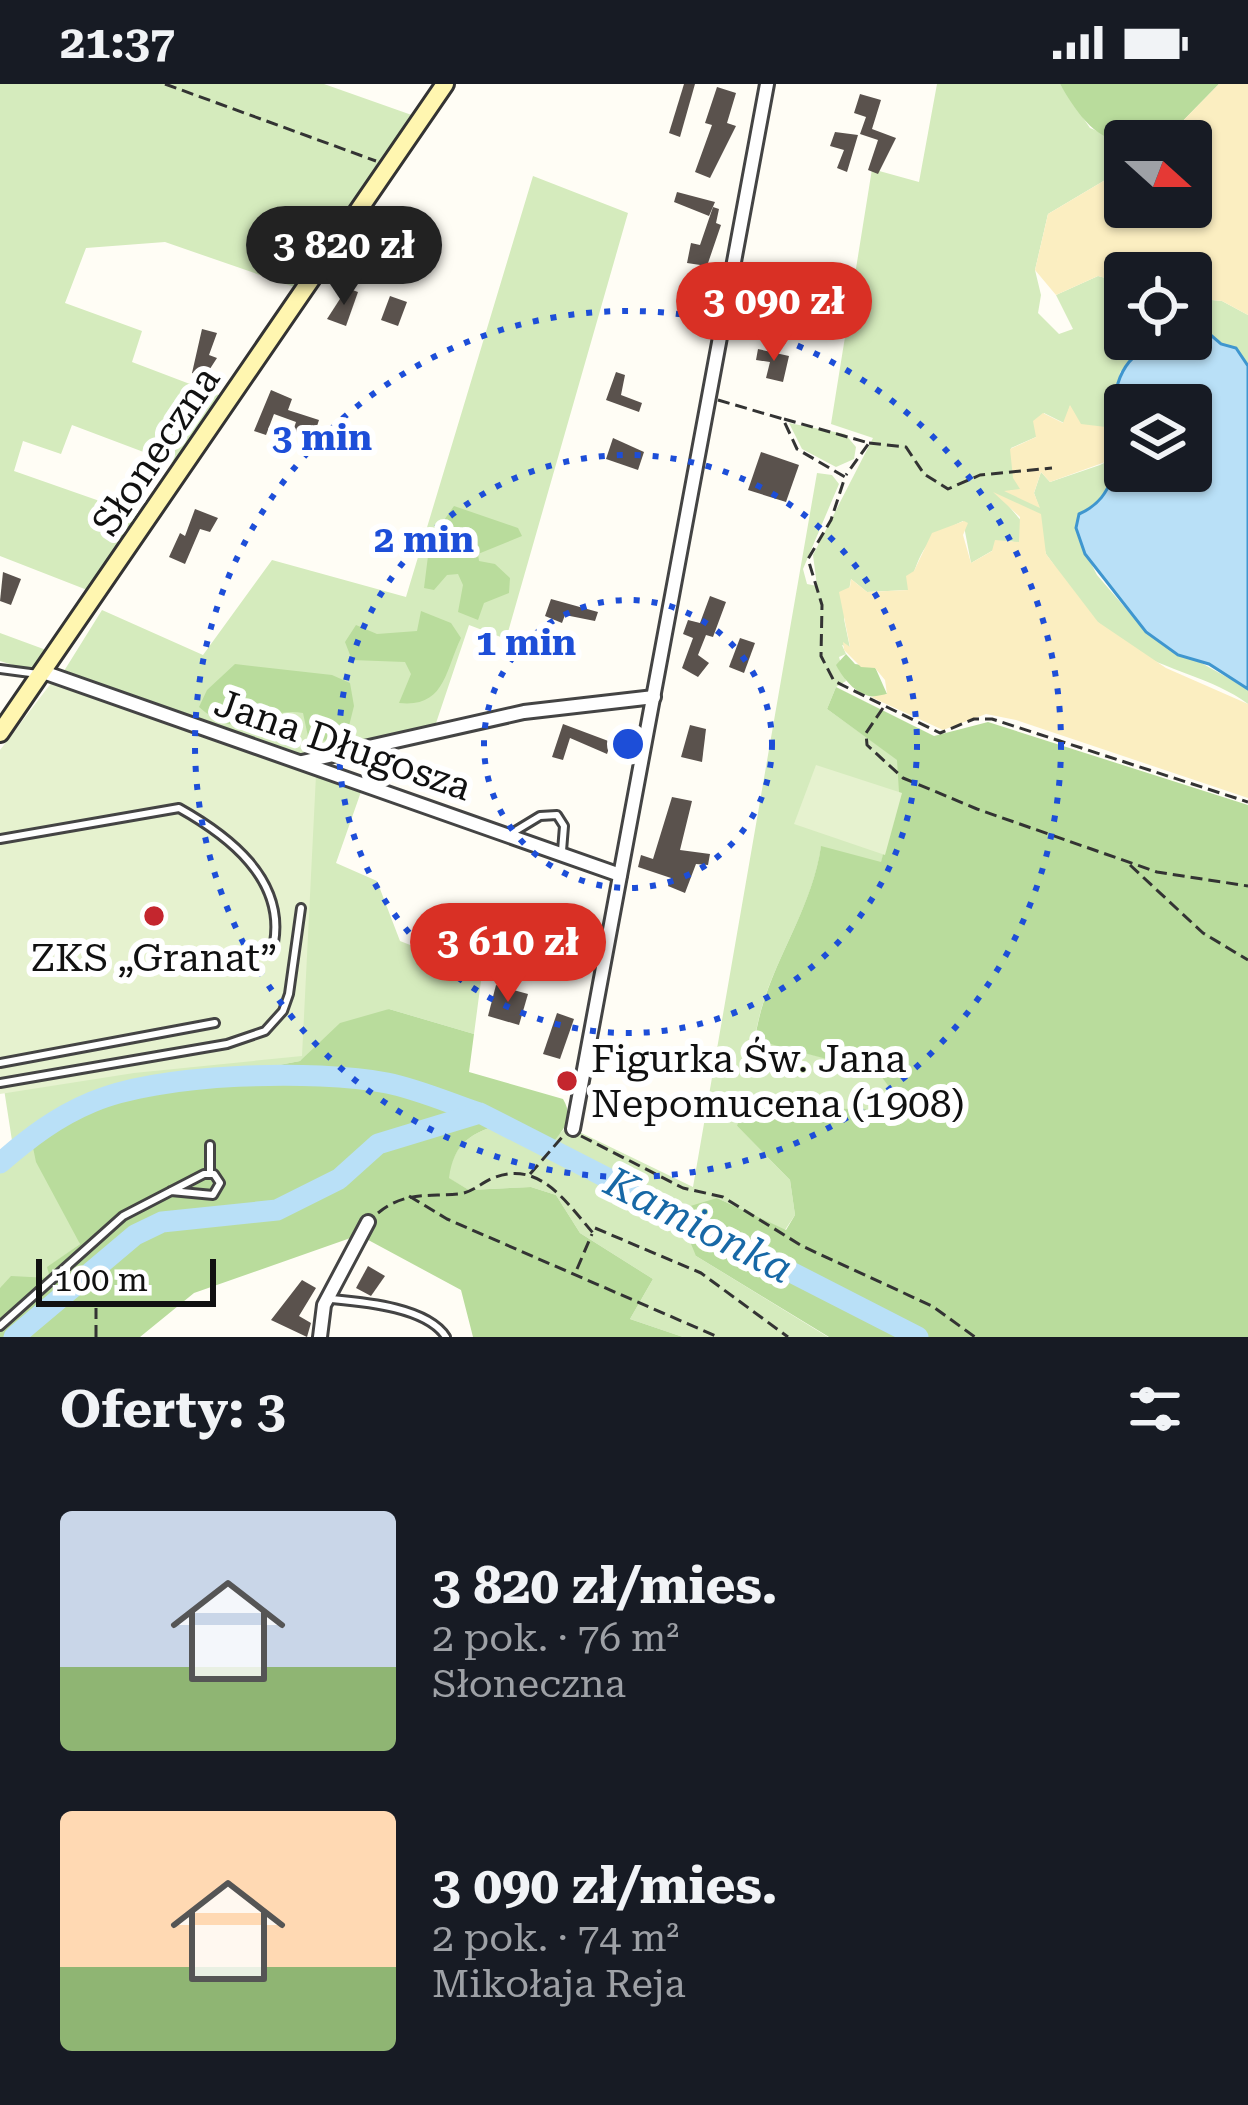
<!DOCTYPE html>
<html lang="pl">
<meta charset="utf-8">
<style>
:root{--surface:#171b24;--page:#20242c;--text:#f1f3f6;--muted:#9ea1a6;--accent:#d93025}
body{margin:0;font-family:"Roboto Serif",serif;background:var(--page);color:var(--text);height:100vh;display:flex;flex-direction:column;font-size:45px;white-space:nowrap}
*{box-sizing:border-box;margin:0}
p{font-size:39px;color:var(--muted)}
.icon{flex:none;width:66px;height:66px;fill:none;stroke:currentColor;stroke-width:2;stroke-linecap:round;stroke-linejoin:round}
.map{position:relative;height:1253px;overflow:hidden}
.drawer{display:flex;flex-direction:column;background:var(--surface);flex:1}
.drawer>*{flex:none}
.needle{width:78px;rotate:111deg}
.fabs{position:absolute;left:1104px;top:36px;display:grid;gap:24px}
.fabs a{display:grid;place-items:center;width:108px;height:108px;border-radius:12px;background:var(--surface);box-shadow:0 3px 9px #0004;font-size:60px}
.scale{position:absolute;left:36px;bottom:30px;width:180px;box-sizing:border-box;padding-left:12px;border:6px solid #111;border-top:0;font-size:33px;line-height:42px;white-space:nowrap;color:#111;-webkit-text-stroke:9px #fff;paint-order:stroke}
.price{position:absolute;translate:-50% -102px;padding:0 27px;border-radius:42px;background:var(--accent);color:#fff;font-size:39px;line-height:78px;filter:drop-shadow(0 3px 6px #0008)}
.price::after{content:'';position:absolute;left:50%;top:72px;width:36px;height:27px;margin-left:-18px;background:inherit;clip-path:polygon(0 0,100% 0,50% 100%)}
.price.active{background:#222;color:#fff}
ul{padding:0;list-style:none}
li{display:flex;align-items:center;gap:36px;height:300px;padding:0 60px}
li span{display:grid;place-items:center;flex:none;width:336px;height:240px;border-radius:12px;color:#555}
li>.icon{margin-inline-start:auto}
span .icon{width:144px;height:144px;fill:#fffc;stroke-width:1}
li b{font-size:51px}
h2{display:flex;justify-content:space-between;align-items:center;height:144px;padding:0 60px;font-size:51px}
.status{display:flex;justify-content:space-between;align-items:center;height:84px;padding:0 60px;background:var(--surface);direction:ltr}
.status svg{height:33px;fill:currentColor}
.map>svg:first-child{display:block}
.green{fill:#d5ebbd;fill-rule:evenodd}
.forest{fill:#b9dc9c}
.sand{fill:#fbeec1}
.pitch{fill:#e6f2cf}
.water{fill:#b9e0f7;stroke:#3f96cf;stroke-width:3}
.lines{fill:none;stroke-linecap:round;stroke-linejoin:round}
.river{stroke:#b9e0f7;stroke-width:21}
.building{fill:#5a524d}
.lane-casing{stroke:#444;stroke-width:12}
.street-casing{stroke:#444;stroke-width:18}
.secondary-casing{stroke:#333;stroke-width:22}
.path{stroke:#333;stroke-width:3;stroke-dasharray:12 6;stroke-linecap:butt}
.lane{stroke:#fff;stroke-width:6}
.street{stroke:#fff;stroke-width:12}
.secondary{stroke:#fff6b0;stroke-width:16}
.ring{fill:none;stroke:#1d4ed8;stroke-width:6;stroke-dasharray:6 12}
.poi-dot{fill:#c4262e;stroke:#fff;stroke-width:4.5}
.labels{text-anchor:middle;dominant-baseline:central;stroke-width:12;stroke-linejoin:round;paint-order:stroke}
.street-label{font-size:39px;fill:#111;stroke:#fff}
.poi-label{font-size:39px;fill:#111;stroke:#fff}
.water-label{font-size:42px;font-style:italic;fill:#1768a6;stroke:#fff}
.centre{fill:#1d4ed8;stroke:#fff;stroke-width:6}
.ring-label{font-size:36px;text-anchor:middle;font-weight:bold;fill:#1d4ed8;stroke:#fff;stroke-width:12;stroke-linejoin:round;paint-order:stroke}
</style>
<div class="status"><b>21:37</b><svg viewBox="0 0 49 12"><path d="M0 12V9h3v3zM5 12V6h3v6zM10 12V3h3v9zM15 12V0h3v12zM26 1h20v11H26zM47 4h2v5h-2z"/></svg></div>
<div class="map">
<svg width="1248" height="1253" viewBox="0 0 1248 1253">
<rect width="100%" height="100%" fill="#fffdf5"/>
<g class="green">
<path d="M0 0H324L423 35 306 207 165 158 86 164 65 219 142 247 132 278 232 316 186 384 72 341 61 370 23 357 14 387 151 435 100 511 0 472Z"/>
<path d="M937 0H1060L1090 44 1124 58 1117 89 1048 130 1035 186 1041 211 1038 229 1059 250 1073 245 1056 211 1098 192 1125 199V255H1157L1120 288 1117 319 1125 327C1125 389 1106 403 1078 454L1097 491 1146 548 1248 605V620C1214 594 1165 587 1129 563 1100 544 1086 521 1053 511L1054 481 1046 470 1035 431 1001 413 1023 439 1019 459 1009 457 971 479 963 437C924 455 922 464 908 506L867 508 851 495 844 535 850 564 842 561 846 570 839 573 846 597 836 603 827 625 898 676 900 708 881 779 821 763C811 832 764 886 755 955L880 989 891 1006 875 1025 737 1042 790 1096 795 1131 785 1146 717 1114 696 1172 828 1253H683L630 1235 653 1195 580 1149 556 1111 531 1103 469 1106 448 1094C454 1058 471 1049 504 1039L549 1061 567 1042 693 1103 817 389 832 391 839 400 803 485 807 500 817 502 813 471 873 354 831 340 872 85 919 98ZM1070 322 1080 340 1113 361 1108 377 1100 381 1050 398 1041 388 1034 409 1039 423 1010 406H1021L1011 364 1036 353 1044 329 1064 339Z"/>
<path d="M533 92 628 129 506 555 469 541 434 645 303 672 64 587 102 526 203 571 272 476 406 513Z"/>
<path d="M1191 214 1222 217 1248 231V282L1191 234Z"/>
<path d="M789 339 845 350 856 363 854 375 836 383 802 365Z"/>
<path d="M0 549 57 570 35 588 0 577Z"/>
<path d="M102 616 363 702 336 779 377 797 400 857 482 889 474 950 389 925 300 977 94 1016 44 1043 80 1160 48 1183 50 1195 0 1204V1084L15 1076 4 1005Z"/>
</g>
<g class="forest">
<path d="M1060 0H1219L1168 52C1152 50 1142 56 1127 57 1095 59 1074 24 1060 0Z"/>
<path d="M454 422 518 444 522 452 478 470 479 477 495 480 510 494 509 509 484 519 478 536 458 528 463 501 458 490 447 491 434 506 424 504 430 456Z"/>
<path d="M421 527 451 539 461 554C445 587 445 624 399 619L411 590 405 578 352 576 345 558 356 541 377 550 417 547Z"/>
<path d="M846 570 855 580 875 583 887 610C865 620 846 600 836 581Z"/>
<path d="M235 580 332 591 350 599 354 622 347 650 337 656 309 657 303 629C260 621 246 664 199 623L207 606Z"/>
<path d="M836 603 934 652 988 638 1248 721V1253H829L696 1172 677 1126 717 1114 786 1146 795 1131 790 1096 737 1042 743 1024 874 1025 891 1006 879 989 755 956C764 886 811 832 821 762L881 778 899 708 897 676 827 625Z"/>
<path d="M389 925 474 950 469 988 563 1015C575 1035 563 1046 550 1062L504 1039C471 1049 454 1058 449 1094L469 1106 531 1103 556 1111 580 1149 653 1195 630 1235 683 1253H473L461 1206 359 1151 194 1209 140 1253H0V1204L11 1192 50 1194 47 1183 80 1160 36 1078 31 1054 94 1016 300 977 340 939Z"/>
</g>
<g class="sand">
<path d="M1219 0H1248V231L1222 217 1191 214V189H1125L1123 199 1098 192 1056 211 1035 186 1048 130 1117 89 1125 57V123H1191V57H1126L1168 52Z"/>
<path d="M1070 321 1081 340 1106 343 1113 361 1108 377 1050 398 1041 388 1034 409 1040 424 1004 407 1020 405 1013 394 1010 365 1036 353 1033 337 1043 329 1063 339Z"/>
<path d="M993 408 1041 430 1046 470 1098 538 1166 584 1248 620V714L1016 636 986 630 943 646 871 613 887 610 885 596 875 584 861 583 844 566 843 558 850 563 839 508 850 503 851 495 867 508 908 506 906 492 914 487 932 449 964 437 968 439 963 451 971 479 992 467 995 456 1019 458 1020 433Z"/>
</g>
<g class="pitch">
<path d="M52 598 316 691 302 972 134 989 0 1010V666Z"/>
<path d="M816 681 902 709 885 771 794 740Z"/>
</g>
<path class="water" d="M1191 234 1221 260 1236 264 1248 282V605L1209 580 1178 571 1146 548 1085 470 1076 444 1079 430C1109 417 1109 396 1125 371V387H1191V321H1125V327L1115 313C1121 269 1152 255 1191 255Z"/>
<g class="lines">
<g class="river">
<path d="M0 1079C29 1054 56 1033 92 1018 159 989 316 985 387 999 417 1005 447 1018 476 1028"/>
<path d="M14 1253 135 1151 162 1138 277 1126 339 1095 378 1060 480 1029 918 1253"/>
</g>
</g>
<g class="building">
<path d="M684 0H695L680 53 669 49Z"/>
<path d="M717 3 736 9 727 39 736 42 710 94 695 88 712 41 705 39Z"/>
<path d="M860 10 881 16 872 45 896 54 878 90 868 86 878 56 860 50 866 33 854 29Z"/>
<path d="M835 48 858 51 847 88 837 84 844 66 830 62Z"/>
<path d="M677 108 715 118 709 132 674 118Z"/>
<path d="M713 123 719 125 716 139 721 141 707 182 687 179 691 159 700 161Z"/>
<path d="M347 204 358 208 346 242 327 235Z"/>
<path d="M390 212 407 218 398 242 381 236Z"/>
<path d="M202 245 217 249 209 271 217 274 204 294 192 289Z"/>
<path d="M758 265 789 272 783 298 766 294 770 278 756 276Z"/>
<path d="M616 288 625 291 621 311 642 319 639 328 606 316Z"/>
<path d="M271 306 292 315 288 326 319 336 313 354 293 347 296 338 274 330 266 351 254 347Z"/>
<path d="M613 354 644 368 638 386 606 375Z"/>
<path d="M761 368 799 381 786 418 748 406Z"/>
<path d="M195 425 218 434 210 448 200 445 185 480 169 473 180 449 185 452Z"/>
<path d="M3 488 21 495 11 521 0 517Z"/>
<path d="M710 512 726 518 713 553 706 551 698 571 709 579 698 593 682 584 693 554 683 550 688 536 700 539Z"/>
<path d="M551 515 598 528 595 537 565 531 562 539 545 532Z"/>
<path d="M740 554 755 559 744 589 729 583Z"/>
<path d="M563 640 611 658 607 670 570 654 563 676 552 673Z"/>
<path d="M690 641 706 645 702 678 681 673Z"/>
<path d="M672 713 692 717 680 766 710 770 708 781 696 780 685 809 668 802 671 794 638 783 641 771 653 775Z"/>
<path d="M496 901 528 910 519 941 488 932Z"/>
<path d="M557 929 574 935 560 975 543 970Z"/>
<path d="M368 1182 385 1192 371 1212 356 1204Z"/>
<path d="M302 1196 316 1204 299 1232 311 1239 307 1253 271 1236Z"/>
</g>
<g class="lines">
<defs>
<g id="lane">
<path d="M0 585 38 590"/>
<path d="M512 749 540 732 557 731 564 742 562 767"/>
<path d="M0 755 179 724C229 752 285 795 274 859"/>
<path d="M0 979 215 939"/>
<path d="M0 999 227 960 265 947 283 927 289 910 301 824"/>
<path d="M210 1061V1089"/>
<path d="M331 1215C363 1218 427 1223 446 1253"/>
<path d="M0 1242 123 1132 204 1090H214L220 1099 213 1111 171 1107"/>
</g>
<g id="street">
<path d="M46 589 620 791"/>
<path d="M302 678 524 628 654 613"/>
<path d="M573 1045 767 0"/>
<path d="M320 1253 324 1221 368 1138"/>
</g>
<path id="secondary" d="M0 649 445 0"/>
</defs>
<use href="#lane" class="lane-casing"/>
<use href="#street" class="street-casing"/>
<use href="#secondary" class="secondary-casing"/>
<g class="path">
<path d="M165 0 376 77"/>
<path d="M718 316 783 335 797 365 845 393 831 436 808 475 822 521 821 572 834 597 940 649 974 635H992L1248 718"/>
<path d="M784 335 869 359 846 391"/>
<path d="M869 359 906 363 924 390 948 405 980 391 1052 384"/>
<path d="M883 624 866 649 867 661 903 694 977 725 1157 788 1248 802"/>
<path d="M1130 781 1203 849 1248 876"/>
<path d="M581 1052 683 1104 723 1113 802 1162 932 1222 975 1253"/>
<path d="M530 1090 564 1051"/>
<path d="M409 1112 447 1135 718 1253"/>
<path d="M378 1129C405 1107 427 1113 459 1110 473 1108 481 1099 493 1094 539 1075 567 1119 593 1149"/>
<path d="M595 1144 701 1189 788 1253"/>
<path d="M577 1185 592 1150"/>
<path d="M96 1253V1224"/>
</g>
<use href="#lane" class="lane"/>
<use href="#street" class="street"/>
<use href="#secondary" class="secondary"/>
</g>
<g class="ring">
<circle cx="628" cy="660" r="144"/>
<circle cx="628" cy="660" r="289"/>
<circle cx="628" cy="660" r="433"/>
</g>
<g class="poi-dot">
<circle cx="154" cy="832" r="12"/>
<circle cx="567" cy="997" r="12"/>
</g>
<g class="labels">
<g class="street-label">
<text transform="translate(156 367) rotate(-56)">Słoneczna</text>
<text transform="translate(343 661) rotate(19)">Jana Długosza</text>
</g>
<g class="poi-label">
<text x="154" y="874">ZKS „Granat”</text>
<text x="591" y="975" text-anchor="start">Figurka Św. Jana<tspan x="591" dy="45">Nepomucena (1908)</tspan></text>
</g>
<g class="water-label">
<text transform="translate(699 1141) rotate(27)">Kamionka</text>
</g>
</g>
<circle cx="628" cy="660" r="18" class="centre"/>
<g class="ring-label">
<text x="322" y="366">3 min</text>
<text x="424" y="468">2 min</text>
<text x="526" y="571">1 min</text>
</g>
</svg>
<div class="fabs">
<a><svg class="needle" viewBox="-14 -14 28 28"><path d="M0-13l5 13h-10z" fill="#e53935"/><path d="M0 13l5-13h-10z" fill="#9ea1a6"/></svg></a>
<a><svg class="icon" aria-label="locate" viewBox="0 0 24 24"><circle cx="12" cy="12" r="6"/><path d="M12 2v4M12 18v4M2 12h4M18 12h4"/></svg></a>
<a><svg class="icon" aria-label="layers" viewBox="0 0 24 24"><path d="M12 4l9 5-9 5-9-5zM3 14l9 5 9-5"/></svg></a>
</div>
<div class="scale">100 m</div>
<b class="price active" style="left:344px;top:224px">3 820 zł</b>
<b class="price" style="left:774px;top:280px">3 090 zł</b>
<b class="price" style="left:508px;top:921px">3 610 zł</b>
</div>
<section class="drawer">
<h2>Oferty: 3<svg class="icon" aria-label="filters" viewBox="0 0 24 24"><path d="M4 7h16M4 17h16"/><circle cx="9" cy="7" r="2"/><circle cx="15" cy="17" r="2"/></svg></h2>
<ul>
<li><span style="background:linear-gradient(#c9d6e8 65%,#8fb573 0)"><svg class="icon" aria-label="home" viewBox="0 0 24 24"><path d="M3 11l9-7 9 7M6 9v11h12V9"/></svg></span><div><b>3 820 zł/mies.</b><p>2 pok. · 76 m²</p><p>Słoneczna</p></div></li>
<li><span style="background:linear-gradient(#ffd9b3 65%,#8fb573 0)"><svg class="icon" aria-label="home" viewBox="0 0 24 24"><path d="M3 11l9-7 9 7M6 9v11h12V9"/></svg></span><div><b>3 090 zł/mies.</b><p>2 pok. · 74 m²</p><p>Mikołaja Reja</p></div></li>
</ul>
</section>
